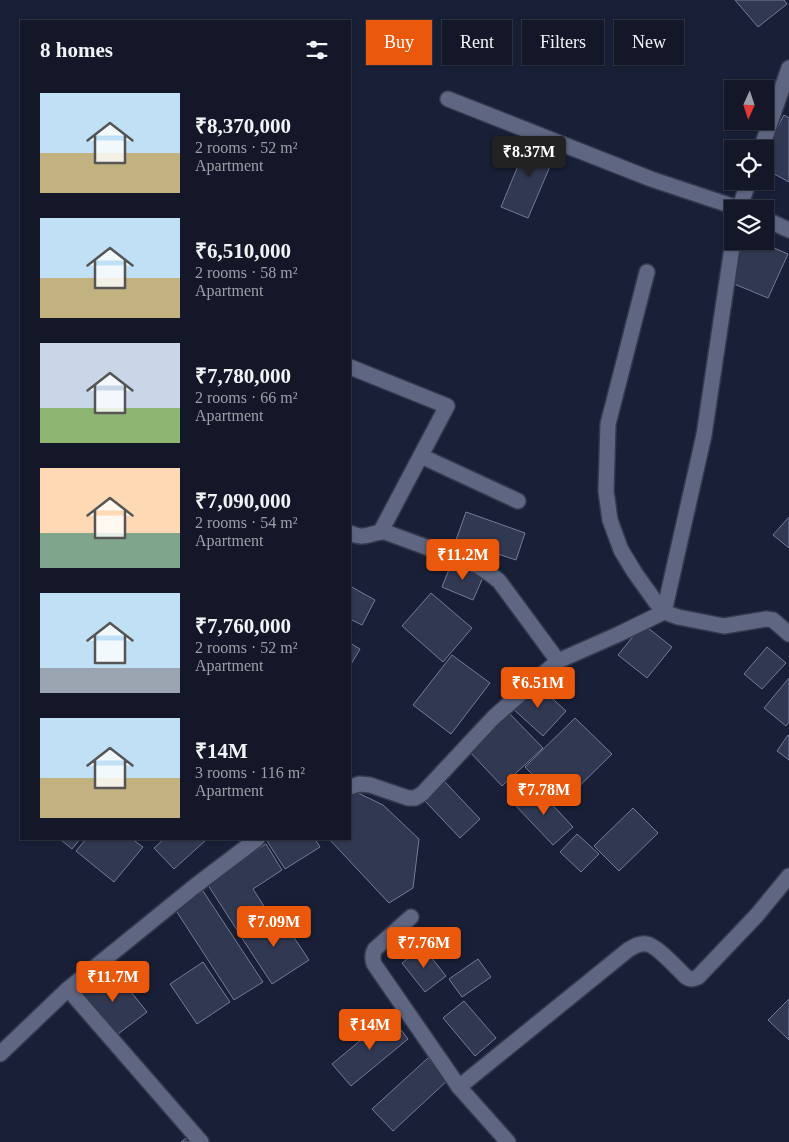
<!DOCTYPE html>
<meta charset="utf-8">
<style>
:root{--surface:#131728;--page:#1c2030;--text:#f1f3f6;--muted:#9d9fa8;--line:#323645;--accent:#ea580c}
body{margin:0;font-family:"Times New Roman",serif;background:var(--page);color:var(--text);height:100vh;display:flex;flex-direction:column;font-size:19px;white-space:nowrap}
*{box-sizing:border-box;margin:0}
p{font-size:16px;color:var(--muted)}
.icon{flex:none;width:28px;height:28px;fill:none;stroke:currentColor;stroke-width:2;stroke-linecap:round;stroke-linejoin:round}
.map{position:relative;flex:1;overflow:hidden}
.drawer{position:absolute;left:20px;top:20px;width:331px;height:820px;display:flex;flex-direction:column;background:var(--surface);border-radius:0px;box-shadow:0 1px 4px #0004,0 0 0 1px var(--line)}
.drawer>*{flex:none}
.hud{position:absolute;left:366px;top:20px;width:348px;height:45px;display:flex;gap:10px}
.needle{width:32px;rotate:183deg}
.controls{position:absolute;left:724px;top:80px;display:grid;gap:10px}
.controls a{display:grid;place-items:center;width:50px;height:50px;border-radius:0px;background:var(--surface);box-shadow:0 1px 4px #0004,0 0 0 1px var(--line);font-size:25px}
.price{position:absolute;translate:-50% -42px;padding:0 11px;border-radius:5px;background:var(--accent);color:#fff;font-size:16px;line-height:32px;filter:drop-shadow(0 1px 2px #0008)}
.price::after{content:'';position:absolute;left:50%;top:30px;width:15px;height:11px;margin-left:-8px;background:inherit;clip-path:polygon(0 0,100% 0,50% 100%)}
.price.current{background:#222;color:#fff}
ul{padding:0;list-style:none}
li{display:flex;align-items:center;gap:15px;height:125px;padding:0 20px}
li span{display:grid;place-items:center;flex:none;width:140px;height:100px;border-radius:0px;color:#555}
li>.icon{margin-inline-start:auto}
span .icon{width:60px;height:60px;fill:#fffc;stroke-width:1}
li b{font-size:21px}
h2{display:flex;justify-content:space-between;align-items:center;height:60px;padding:0 20px;font-size:21px}
.chip{padding:0 18px;border-radius:0px;background:var(--surface);box-shadow:0 1px 4px #0004,0 0 0 1px var(--line);font-size:18px;line-height:45px}
.chip.current{background:var(--accent);color:#fff}
.map>svg:first-child{display:block}
.building{fill:#313851;stroke:#737b98}
.lines{fill:none;stroke-linecap:round;stroke-linejoin:round}
.street-casing{stroke:#35394d;stroke-width:18}
.street{stroke:#5e6682;stroke-width:15}
</style>
<div class="map">
<svg width="789" height="1142" viewBox="0 0 789 1142">
<rect width="100%" height="100%" fill="#191f36"/>
<g class="building">
<path d="M735 0H784L787 4 758 27Z"/>
<path d="M784 115 789 118V182L765 169V150Z"/>
<path d="M529 139 557 150 528 218 501 207Z"/>
<path d="M745 241H758L788 254 768 298 727 281Z"/>
<path d="M466 512 525 533 516 560 456 540Z"/>
<path d="M789 517V548L773 535Z"/>
<path d="M452 562 484 575 473 600 442 587Z"/>
<path d="M350 586 375 600 362 625 350 619Z"/>
<path d="M431 593 472 628 443 662 402 626Z"/>
<path d="M643 624 672 647 647 678 618 655Z"/>
<path d="M350 643 360 649 350 666Z"/>
<path d="M767 647 786 663 762 689 744 674Z"/>
<path d="M452 655 490 683 451 734 413 705Z"/>
<path d="M789 678V722L786 726 764 708Z"/>
<path d="M534 682 566 711 543 736 511 707Z"/>
<path d="M508 712 543 748 502 786 468 750Z"/>
<path d="M575 718 612 754 561 804 525 767Z"/>
<path d="M788 735 789 736V760L777 751Z"/>
<path d="M445 782 480 819 460 838 425 801Z"/>
<path d="M535 786 573 827 553 845 515 805Z"/>
<path d="M350 789 383 805 419 839 413 888 389 903 329 839H350Z"/>
<path d="M633 808 658 833 619 871 594 846Z"/>
<path d="M577 834 599 854 581 872 560 852Z"/>
<path d="M60 839H80L72 849Z"/>
<path d="M86 839H132L143 847 114 882 76 851Z"/>
<path d="M164 839H207L174 869 154 848Z"/>
<path d="M270 839H315L320 847 285 869 267 841Z"/>
<path d="M266 844 282 870 253 889 267 911 237 930 206 882Z"/>
<path d="M203 891 263 982 234 1000 175 909Z"/>
<path d="M277 912 309 960 272 984 240 935Z"/>
<path d="M423 947 446 976 425 992 402 963Z"/>
<path d="M478 959 491 977 462 997 449 979Z"/>
<path d="M203 962 230 1002 197 1024 170 984Z"/>
<path d="M112 968 147 1012 114 1037 80 993Z"/>
<path d="M789 999V1040L768 1020Z"/>
<path d="M464 1001 496 1038 475 1056 443 1018Z"/>
<path d="M390 1016 408 1039 351 1086 332 1064Z"/>
<path d="M428 1058 448 1080 393 1131 372 1109Z"/>
<path d="M189 1136 194 1142H181Z"/>
</g>
<g class="lines">
<defs>
<g id="street">
<path d="M448 99 651 179 741 209"/>
<path d="M761 149 789 68"/>
<path d="M739 209 749 181"/>
<path d="M765 219 789 230"/>
<path d="M647 272 608 424 606 491 610 520 621 550 635 573 655 601 664 612 678 617 724 626 766 619 773 620 789 634"/>
<path d="M350 367 447 406 381 531"/>
<path d="M421 456 518 501"/>
<path d="M350 533C367 541 371 531 385 532L478 566 490 574 499 581 558 661"/>
<path d="M350 787 359 784 370 785 408 798H415L422 794 494 717 558 661 619 634 664 612 704 435 733 241"/>
<path d="M411 917 375 949C372 954 372 958 374 964L459 1087 508 1142"/>
<path d="M68 989 201 1142"/>
<path d="M0 1054 68 989 195 886 257 839"/>
<path d="M459 1087 628 950C633 947 639 943 646 944 655 944 678 969 686 977 691 980 693 979 698 977L757 915 789 876"/>
</g>
</defs>
<use href="#street" class="street-casing"/>
<use href="#street" class="street"/>
</g>
</svg>
<div class="controls">
<a><svg class="needle" viewBox="-14 -14 28 28"><path d="M0-13l5 13h-10z" fill="#e53935"/><path d="M0 13l5-13h-10z" fill="#9d9fa8"/></svg></a>
<a><svg class="icon" aria-label="locate" viewBox="0 0 24 24"><circle cx="12" cy="12" r="6"/><path d="M12 2v4M12 18v4M2 12h4M18 12h4"/></svg></a>
<a><svg class="icon" aria-label="layers" viewBox="0 0 24 24"><path d="M12 4l9 5-9 5-9-5zM3 14l9 5 9-5"/></svg></a>
</div>
<b class="price current" style="left:529px;top:178px">₹8.37M</b>
<b class="price" style="left:463px;top:581px">₹11.2M</b>
<b class="price" style="left:538px;top:709px">₹6.51M</b>
<b class="price" style="left:544px;top:816px">₹7.78M</b>
<b class="price" style="left:274px;top:948px">₹7.09M</b>
<b class="price" style="left:424px;top:969px">₹7.76M</b>
<b class="price" style="left:113px;top:1003px">₹11.7M</b>
<b class="price" style="left:370px;top:1051px">₹14M</b>
<div class="hud">
<a class="chip current">Buy</a>
<a class="chip">Rent</a>
<a class="chip">Filters</a>
<a class="chip">New</a>
</div>
<section class="drawer">
<h2>8 homes<svg class="icon" aria-label="filters" viewBox="0 0 24 24"><path d="M4 7h16M4 17h16"/><circle cx="9" cy="7" r="2"/><circle cx="15" cy="17" r="2"/></svg></h2>
<ul>
<li><span style="background:linear-gradient(#bfe0f5 60%,#c2b280 0)"><svg class="icon" aria-label="home" viewBox="0 0 24 24"><path d="M3 11l9-7 9 7M6 9v11h12V9"/></svg></span><div><b>₹8,370,000</b><p>2 rooms · 52 m²</p><p>Apartment</p></div></li>
<li><span style="background:linear-gradient(#bfe0f5 60%,#c2b280 0)"><svg class="icon" aria-label="home" viewBox="0 0 24 24"><path d="M3 11l9-7 9 7M6 9v11h12V9"/></svg></span><div><b>₹6,510,000</b><p>2 rooms · 58 m²</p><p>Apartment</p></div></li>
<li><span style="background:linear-gradient(#c9d6e8 65%,#8fb573 0)"><svg class="icon" aria-label="home" viewBox="0 0 24 24"><path d="M3 11l9-7 9 7M6 9v11h12V9"/></svg></span><div><b>₹7,780,000</b><p>2 rooms · 66 m²</p><p>Apartment</p></div></li>
<li><span style="background:linear-gradient(#ffd9b3 65%,#7fa58c 0)"><svg class="icon" aria-label="home" viewBox="0 0 24 24"><path d="M3 11l9-7 9 7M6 9v11h12V9"/></svg></span><div><b>₹7,090,000</b><p>2 rooms · 54 m²</p><p>Apartment</p></div></li>
<li><span style="background:linear-gradient(#bfe0f5 75%,#9aa5b1 0)"><svg class="icon" aria-label="home" viewBox="0 0 24 24"><path d="M3 11l9-7 9 7M6 9v11h12V9"/></svg></span><div><b>₹7,760,000</b><p>2 rooms · 52 m²</p><p>Apartment</p></div></li>
<li><span style="background:linear-gradient(#bfe0f5 60%,#c2b280 0)"><svg class="icon" aria-label="home" viewBox="0 0 24 24"><path d="M3 11l9-7 9 7M6 9v11h12V9"/></svg></span><div><b>₹14M</b><p>3 rooms · 116 m²</p><p>Apartment</p></div></li>
</ul>
</section>
</div>
